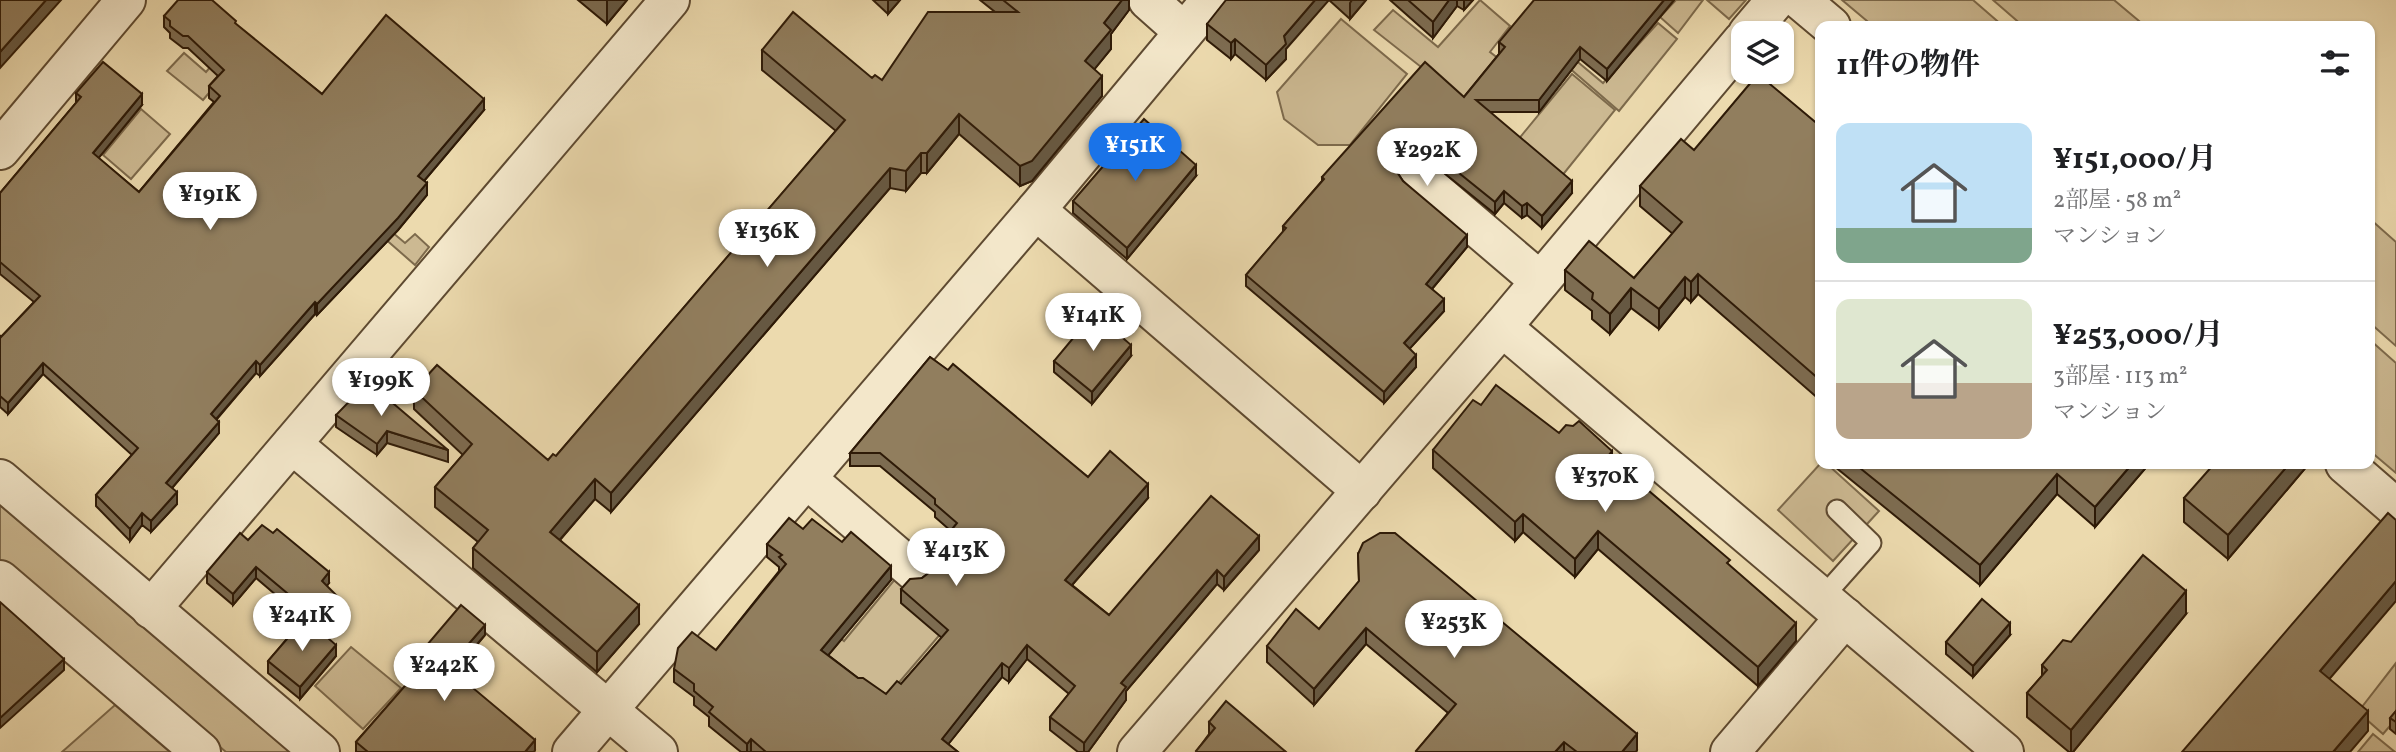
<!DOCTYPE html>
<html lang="ja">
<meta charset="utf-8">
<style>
:root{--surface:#fff;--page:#f2f2f2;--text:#202124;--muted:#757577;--line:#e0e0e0;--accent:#1a73e8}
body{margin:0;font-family:Vollkorn,"Noto Serif JP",serif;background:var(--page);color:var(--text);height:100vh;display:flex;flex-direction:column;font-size:26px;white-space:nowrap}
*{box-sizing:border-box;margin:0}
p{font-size:23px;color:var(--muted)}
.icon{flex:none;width:38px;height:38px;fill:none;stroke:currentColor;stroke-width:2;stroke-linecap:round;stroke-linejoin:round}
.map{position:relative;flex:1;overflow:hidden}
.panel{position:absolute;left:1815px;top:21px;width:560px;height:448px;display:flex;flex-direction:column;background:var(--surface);border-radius:14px;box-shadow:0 2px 5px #0004}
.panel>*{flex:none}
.tools{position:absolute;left:1731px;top:21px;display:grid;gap:14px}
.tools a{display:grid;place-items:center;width:63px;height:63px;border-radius:14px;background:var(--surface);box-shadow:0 2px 5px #0004;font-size:35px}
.price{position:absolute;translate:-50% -60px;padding:0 16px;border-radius:24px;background:#fff;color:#222;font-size:23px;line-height:46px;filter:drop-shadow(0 2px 4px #0008)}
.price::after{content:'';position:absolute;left:50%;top:42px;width:21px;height:16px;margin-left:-10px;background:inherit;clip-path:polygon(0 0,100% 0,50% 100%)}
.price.current{background:var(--accent);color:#fff}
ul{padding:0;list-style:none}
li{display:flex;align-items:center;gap:21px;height:175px;padding:0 21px}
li+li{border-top:2px solid var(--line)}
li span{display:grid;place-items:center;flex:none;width:196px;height:140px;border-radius:14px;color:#555}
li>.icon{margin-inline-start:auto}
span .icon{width:84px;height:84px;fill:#fffc;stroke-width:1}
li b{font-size:30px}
h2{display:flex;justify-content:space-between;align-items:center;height:84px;padding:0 21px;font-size:30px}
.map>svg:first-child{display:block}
.green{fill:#ccb992;stroke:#7d6a4c;stroke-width:2}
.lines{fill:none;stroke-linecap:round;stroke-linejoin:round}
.service-casing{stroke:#5e4a31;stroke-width:23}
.minor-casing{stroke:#5e4a31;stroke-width:42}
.tertiary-casing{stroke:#5e4a31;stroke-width:42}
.service{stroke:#f3e7ca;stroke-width:19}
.minor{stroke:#f3e7ca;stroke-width:38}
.tertiary{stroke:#f3e7ca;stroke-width:38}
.wall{fill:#7d6c51;stroke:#2e1a07;stroke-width:2}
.shaded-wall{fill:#665842;stroke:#2e1a07;stroke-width:2}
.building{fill:#917e5e;stroke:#2e1a07;stroke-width:2}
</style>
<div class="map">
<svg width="2396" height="752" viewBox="0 0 2396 752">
<rect width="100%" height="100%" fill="#ecdaae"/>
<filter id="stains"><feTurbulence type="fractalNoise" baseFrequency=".00286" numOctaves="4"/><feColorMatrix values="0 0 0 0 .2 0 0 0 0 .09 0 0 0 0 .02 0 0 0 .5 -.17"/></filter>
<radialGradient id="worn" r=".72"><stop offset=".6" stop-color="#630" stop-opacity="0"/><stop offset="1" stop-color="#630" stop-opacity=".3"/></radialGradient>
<g class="green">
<path d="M1480 0 1510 26 1490 52 1499 59 1463 100 1374 30 1393 10 1438 47Z"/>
<path d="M1676 0H1703L1678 33 1660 17Z"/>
<path d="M1707 0H1746L1729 19Z"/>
<path d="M1842 0H1973L2003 26H1873Z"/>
<path d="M1993 0H2114L2145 26H2023Z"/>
<path d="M1341 19 1407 74 1350 145H1318L1284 119 1277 92Z"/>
<path d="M1658 23 1677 39 1619 111 1567 66 1573 58 1603 83Z"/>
<path d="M229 45 241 55 203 100 167 71 184 53 206 72Z"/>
<path d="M1572 74 1615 110 1561 177 1517 141Z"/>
<path d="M141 109 170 134 131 179 103 155Z"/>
<path d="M348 195 405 243 415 234 429 247 415 265 343 202Z"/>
<path d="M2370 219 2396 242V346L2370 323Z"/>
<path d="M2370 340 2396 363V473L2370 451Z"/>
<path d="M1820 464H1827L1879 511 1833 561 1778 510Z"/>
<path d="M0 505 290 752H226L0 560Z"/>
<path d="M896 578 949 624 884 700 788 624 802 608 844 641Z"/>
<path d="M351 647 401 688 363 729 315 686Z"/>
<path d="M2396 663V719L2383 734 2358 712Z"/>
<path d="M115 705 170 752H62Z"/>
<path d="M2373 734 2395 752H2358Z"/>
</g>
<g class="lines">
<defs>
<path id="service" d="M1822 598 1871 543 1837 510"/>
<g id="minor">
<path d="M1148 0 1184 32"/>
<path d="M1800 0 1831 26"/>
<path d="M1748 33 1776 0"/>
<path d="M0 150 126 0"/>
<path d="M1418 177 1540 281"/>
<path d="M1036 210 1362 491"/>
<path d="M1502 327 1743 40"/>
<path d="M292 444 658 752"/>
<path d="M2345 464 2396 508"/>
<path d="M0 479 320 752"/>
<path d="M807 479 914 571"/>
<path d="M0 580 201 752"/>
<path d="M151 609 670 0"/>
<path d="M572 752 1036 210 1211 0"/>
<path d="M1730 752 1845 617"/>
</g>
<path id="tertiary" d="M1137 752 1502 327 2004 752"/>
</defs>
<use href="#service" class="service-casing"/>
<use href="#minor" class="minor-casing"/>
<use href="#tertiary" class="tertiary-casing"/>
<use href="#service" class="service"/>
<use href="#minor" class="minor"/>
<use href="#tertiary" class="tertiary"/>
</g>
<g class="wall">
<path d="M578 0H627L607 24Z"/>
<path d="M873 0H900L888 14Z"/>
<path d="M980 0H1129V10L1111 34V49L1094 69 1102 96 1032 181 1020 186 959 134 927 173H921L906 191 890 188 611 512 595 499 560 540 639 624 597 672 473 568V548L478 542 435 507V487L463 455 414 409V390L548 460 556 456 836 131 762 70V50L882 80 995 12Z"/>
<path d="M1329 0H1366L1350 19Z"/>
<path d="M1390 0H1473L1464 10 1457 6 1433 38Z"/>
<path d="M1674 0 1607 81 1580 59 1539 112H1490L1572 193 1542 228 1527 215 1522 218 1504 203 1495 214 1423 156 1410 157 1401 163 1397 172 1403 181 1467 247 1432 289 1444 311 1409 349 1416 367 1384 403 1246 286V275L1283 232V226L1322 181V177L1464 97 1499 54V42Z"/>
<path d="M164 16 236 25 322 94 484 110 424 181 427 195 398 230 317 315 315 314 260 376 256 373 217 419 219 433 172 488 177 504 151 532 142 525 130 541 96 506V495L132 455 43 374 8 414 0 407V336L1 337 34 302 0 274V193L76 103V93L142 105 98 158 139 192 214 102 209 98V86L218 76 188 48H183L170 38V33L164 27Z"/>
<path d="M1207 24 1286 49V59L1266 80 1235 54 1231 59 1207 40Z"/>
<path d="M1820 126V400L1698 294 1691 302 1685 297 1659 329 1631 308 1610 334 1592 319V311L1565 290V270L1634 278 1673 234 1640 206V186L1694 150Z"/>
<path d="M1196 176 1127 259 1073 213V201Z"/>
<path d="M1131 356 1092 404 1054 372V361Z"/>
<path d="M930 357 1088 477 1148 498 1072 585 1109 615 1259 550 1224 590 1217 584 1126 691V700L1088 752H1078L1050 730V717L1069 694 1027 659 1009 682 1002 677 948 744 958 752H741L709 726V717L694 705V697L674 682V669L716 650 779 571V567L767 557V544L803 529 891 580 828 655 858 678 886 694 901 684 942 638 901 603V589L922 578 931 571 935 563V550L951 531 935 517V512L880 466H850V453Z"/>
<path d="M1481 405 1559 433 1612 460 1730 566 1796 641 1758 686 1598 549 1575 577 1523 532 1515 541 1433 468V450Z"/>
<path d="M336 415 448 450V462L387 443 377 455 336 427Z"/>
<path d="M1834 464H2149L2095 527 2057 494 1980 585 1834 466Z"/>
<path d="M2308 464V465L2228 559 2184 522V498Z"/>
<path d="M248 540 329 583 326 586 346 616 326 636 336 656 300 699 268 673V661L304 619 256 578 233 605 207 583V572Z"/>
<path d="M1358 554 1637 750 1636 752H1416L1448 713 1366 644 1314 705 1267 662V646L1319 629 1359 582Z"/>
<path d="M2186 614 2073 752H2069L2027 717V693L2042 676V665L2071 642Z"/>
<path d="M485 635 471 652 478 668 466 682 535 750 534 752H356V742L407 684 404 682V672Z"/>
<path d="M2010 635 1973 677 1946 654V642Z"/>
<path d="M2396 711V734L2390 729V718Z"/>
<path d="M1209 722 1286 752H1196L1209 734Z"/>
</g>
<g class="shaded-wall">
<path d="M46 0H61L0 68V52Z"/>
<path d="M607 0H627L607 24Z"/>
<path d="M888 0H900L888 14Z"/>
<path d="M1122 0H1129V10L1111 34V49L1085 81V61L1104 23Z"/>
<path d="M1315 0H1329L1286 49V59L1266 80V65L1284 36Z"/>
<path d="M1352 0H1366L1350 19V3Z"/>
<path d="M1449 0H1457V6L1433 38V22Z"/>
<path d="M1464 0H1473L1464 10Z"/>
<path d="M1664 0H1674L1607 81V69Z"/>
<path d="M1235 39V54L1231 59V43Z"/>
<path d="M1580 47V59L1539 112V100Z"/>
<path d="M1102 76V96L1032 181 1020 186V166Z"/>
<path d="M142 94V105L93 165V153Z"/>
<path d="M484 99V110L418 188V176Z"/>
<path d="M959 114V134L927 173V153Z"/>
<path d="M1410 145V157L1401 163 1397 172V161L1401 152Z"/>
<path d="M921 153V173L906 191V171Z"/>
<path d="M1196 165V176L1127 259V248Z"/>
<path d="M890 168V188L611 512V493Z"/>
<path d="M1572 181V193L1542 228V216Z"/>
<path d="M427 183V195L398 230 317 315V304Z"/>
<path d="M1504 191V203L1495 214V202Z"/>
<path d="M1527 203V215L1522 218V206Z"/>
<path d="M1467 235V247L1426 296V284Z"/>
<path d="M1698 274V294L1691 302V282Z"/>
<path d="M1685 277V297L1659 329V309Z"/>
<path d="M1631 288V308L1610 334V314Z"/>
<path d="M1444 299V311L1404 355V343Z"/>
<path d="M315 302V314L260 376V365Z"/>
<path d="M1131 345V356L1092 404V392Z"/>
<path d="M1416 355V367L1384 403V392Z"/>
<path d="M256 361V373L211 425V414Z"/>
<path d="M43 363V374L8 414V403Z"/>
<path d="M219 422V433L166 495V483Z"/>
<path d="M387 431V443L377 455V444Z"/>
<path d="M1612 451V469L1608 456Z"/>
<path d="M2132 464H2149L2095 527V507Z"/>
<path d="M2289 464H2308V465L2228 559V535Z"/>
<path d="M2057 474V494L1980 585V565Z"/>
<path d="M595 479V499L550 551V532Z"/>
<path d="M1148 484V498L1065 593V580Z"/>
<path d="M177 492V504L151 532V521Z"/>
<path d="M142 513V525L130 541V529Z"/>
<path d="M1523 514V532L1515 541V522Z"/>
<path d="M1598 531V549L1575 577V559Z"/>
<path d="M1259 536V550L1224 590V577Z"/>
<path d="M891 566V580L821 664V650Z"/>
<path d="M256 567V578L233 605V594Z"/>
<path d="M1217 570V584L1126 691V700L1088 752H1084V743L1121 683Z"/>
<path d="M329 572V583L322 593V581Z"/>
<path d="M2396 581V601L2320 690V671Z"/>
<path d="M2186 591V614L2073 752H2071V730Z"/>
<path d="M346 605V616L325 636V625Z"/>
<path d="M639 605V624L597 672V652Z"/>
<path d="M1796 623V641L1758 686V667Z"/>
<path d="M2010 623V635L1973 677V666Z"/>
<path d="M485 625V635L465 658V648Z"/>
<path d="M1366 628V644L1314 705V689Z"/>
<path d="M336 645V656L300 699V687Z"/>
<path d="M1027 645V659L1009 682V668Z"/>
<path d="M478 658V668L461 688V678Z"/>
<path d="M64 659V670L0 728V718Z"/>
<path d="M1002 663V677L942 752V739Z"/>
<path d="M2368 711V731L2350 752H2333Z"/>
<path d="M1637 734V750L1636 752H1622Z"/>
<path d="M751 739V752H747V744Z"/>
<path d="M535 740V750L534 752H525Z"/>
<path d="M1564 742V752H1555Z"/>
</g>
<g class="building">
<path d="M0 0H46L0 52Z"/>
<path d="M178 0H212L236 21 235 23 322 94 386 15 484 99 418 176 427 183 398 218 317 304 315 302 260 365 256 361 211 414 219 422 166 483 177 492 151 521 142 513 130 529 96 495 138 448 43 363 8 403 0 396V336L1 337 40 296 0 262V193L81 97 76 93 103 62 142 94 93 153 139 192 220 96 209 86 224 70 188 36H183L170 26V21L164 16Z"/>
<path d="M1003 0H1122L1104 23 1111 30 1085 61 1102 76 1032 161 1020 166 959 114 927 153H921L906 171 890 168 611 493 595 479 550 532 639 605 597 652 473 548 488 530 435 487 472 444 414 390 437 365 548 460 553 454 556 456 845 120 762 50 793 12 872 78 875 75 882 80 928 12H1018Z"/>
<path d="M1226 0H1315L1284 36 1286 44 1266 65 1235 39 1231 43 1207 24Z"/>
<path d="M1408 0H1449L1433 22Z"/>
<path d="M1534 0H1664L1607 69 1580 47 1539 100H1476L1572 181 1542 216 1527 203 1522 206 1504 191 1495 202 1423 144 1410 145 1401 152 1397 161V172L1403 181 1467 235 1426 284 1444 299 1404 343 1416 355 1384 392 1246 275 1286 228 1283 226 1324 179 1322 177 1425 62 1464 97 1505 47 1499 42Z"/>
<path d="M1758 74 1820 126V380L1698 274 1691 282 1685 277 1659 309 1631 288 1610 314 1592 299 1593 293 1565 270 1589 241 1634 278 1682 222 1640 186 1681 139 1694 150Z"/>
<path d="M1144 119 1196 165 1127 248 1073 201Z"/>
<path d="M1094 313 1131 345 1092 392 1054 361Z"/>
<path d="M930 357 948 370 953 364 1088 477 1110 451 1148 484 1065 580 1109 615 1211 496 1259 536 1224 577 1217 570 1121 683 1126 687 1084 743 1050 717 1075 686 1027 645 1009 668 1002 663 942 739 958 752H766L751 739 747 744 709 712 713 707 694 691V684L674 669 678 648 692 632 716 650 786 564 779 557 782 555 767 544 789 518 803 529 812 519 842 542 851 532 891 566 821 650 858 678H863L886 694 897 681 901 684 948 630 901 589 910 579 922 578 931 571 936 561 935 550 957 523 935 504V499L880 453H850Z"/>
<path d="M368 382 448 450 387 431 377 444 336 415Z"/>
<path d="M1496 385 1559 433 1566 425 1573 426 1579 421 1612 451 1608 456 1730 560 1727 563 1796 623 1758 667 1598 531 1575 559 1523 514 1515 522 1433 450 1473 400 1481 405Z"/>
<path d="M1855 464H2132L2095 507 2057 474 1980 565Z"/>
<path d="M2214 464H2289L2228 535 2184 498Z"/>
<path d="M2388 513 2396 520V581L2320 671 2368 711 2333 752H2182Z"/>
<path d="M262 525 273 533 277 529 329 572 322 581 346 605 325 625 256 567 233 594 207 572 240 533 248 540Z"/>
<path d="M1380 533H1395L1637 734 1622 752H1577L1564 742 1555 752H1417L1416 751 1456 704 1366 628 1314 689 1267 646 1296 609 1319 629 1359 581 1358 554 1363 543Z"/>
<path d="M2143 555 2186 591 2071 730 2027 693 2047 670 2042 665 2063 640 2071 642Z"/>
<path d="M1982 599 2010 623 1973 666 1946 642Z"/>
<path d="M0 602 64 659 0 718Z"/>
<path d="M461 605 485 625 465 648 478 658 461 678 535 740 525 752H368L356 742 412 678 404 672Z"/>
<path d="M305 618 336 645 300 687 268 661Z"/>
<path d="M1226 701 1286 752H1197L1196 751 1215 728 1209 722Z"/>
<path d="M2396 711V722L2390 718Z"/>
</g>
<rect width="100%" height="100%" filter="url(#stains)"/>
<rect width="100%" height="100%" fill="url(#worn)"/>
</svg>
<div class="tools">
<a><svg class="icon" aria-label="layers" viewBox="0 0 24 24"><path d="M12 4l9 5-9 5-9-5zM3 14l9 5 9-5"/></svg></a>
</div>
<b class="price current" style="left:1135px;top:183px">¥151K</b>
<b class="price" style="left:1427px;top:188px">¥292K</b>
<b class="price" style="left:210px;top:232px">¥191K</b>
<b class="price" style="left:767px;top:269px">¥136K</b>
<b class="price" style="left:1093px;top:353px">¥141K</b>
<b class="price" style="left:381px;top:418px">¥199K</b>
<b class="price" style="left:1605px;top:514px">¥370K</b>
<b class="price" style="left:956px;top:588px">¥413K</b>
<b class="price" style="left:302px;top:653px">¥241K</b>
<b class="price" style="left:1454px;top:660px">¥253K</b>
<b class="price" style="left:444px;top:703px">¥242K</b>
<section class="panel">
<h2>11件の物件<svg class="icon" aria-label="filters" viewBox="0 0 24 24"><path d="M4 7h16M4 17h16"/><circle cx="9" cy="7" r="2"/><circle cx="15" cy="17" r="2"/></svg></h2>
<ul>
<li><span style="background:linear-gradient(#bfe0f5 75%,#7fa58c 0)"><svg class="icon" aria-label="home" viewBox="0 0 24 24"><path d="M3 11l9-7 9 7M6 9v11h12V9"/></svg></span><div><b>¥151,000/月</b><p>2部屋 · 58 m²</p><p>マンション</p></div></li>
<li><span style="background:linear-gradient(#dfe7d0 60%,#b9a48a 0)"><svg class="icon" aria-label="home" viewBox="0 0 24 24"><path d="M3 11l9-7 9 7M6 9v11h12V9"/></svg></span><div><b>¥253,000/月</b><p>3部屋 · 113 m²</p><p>マンション</p></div></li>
</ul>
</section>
</div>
